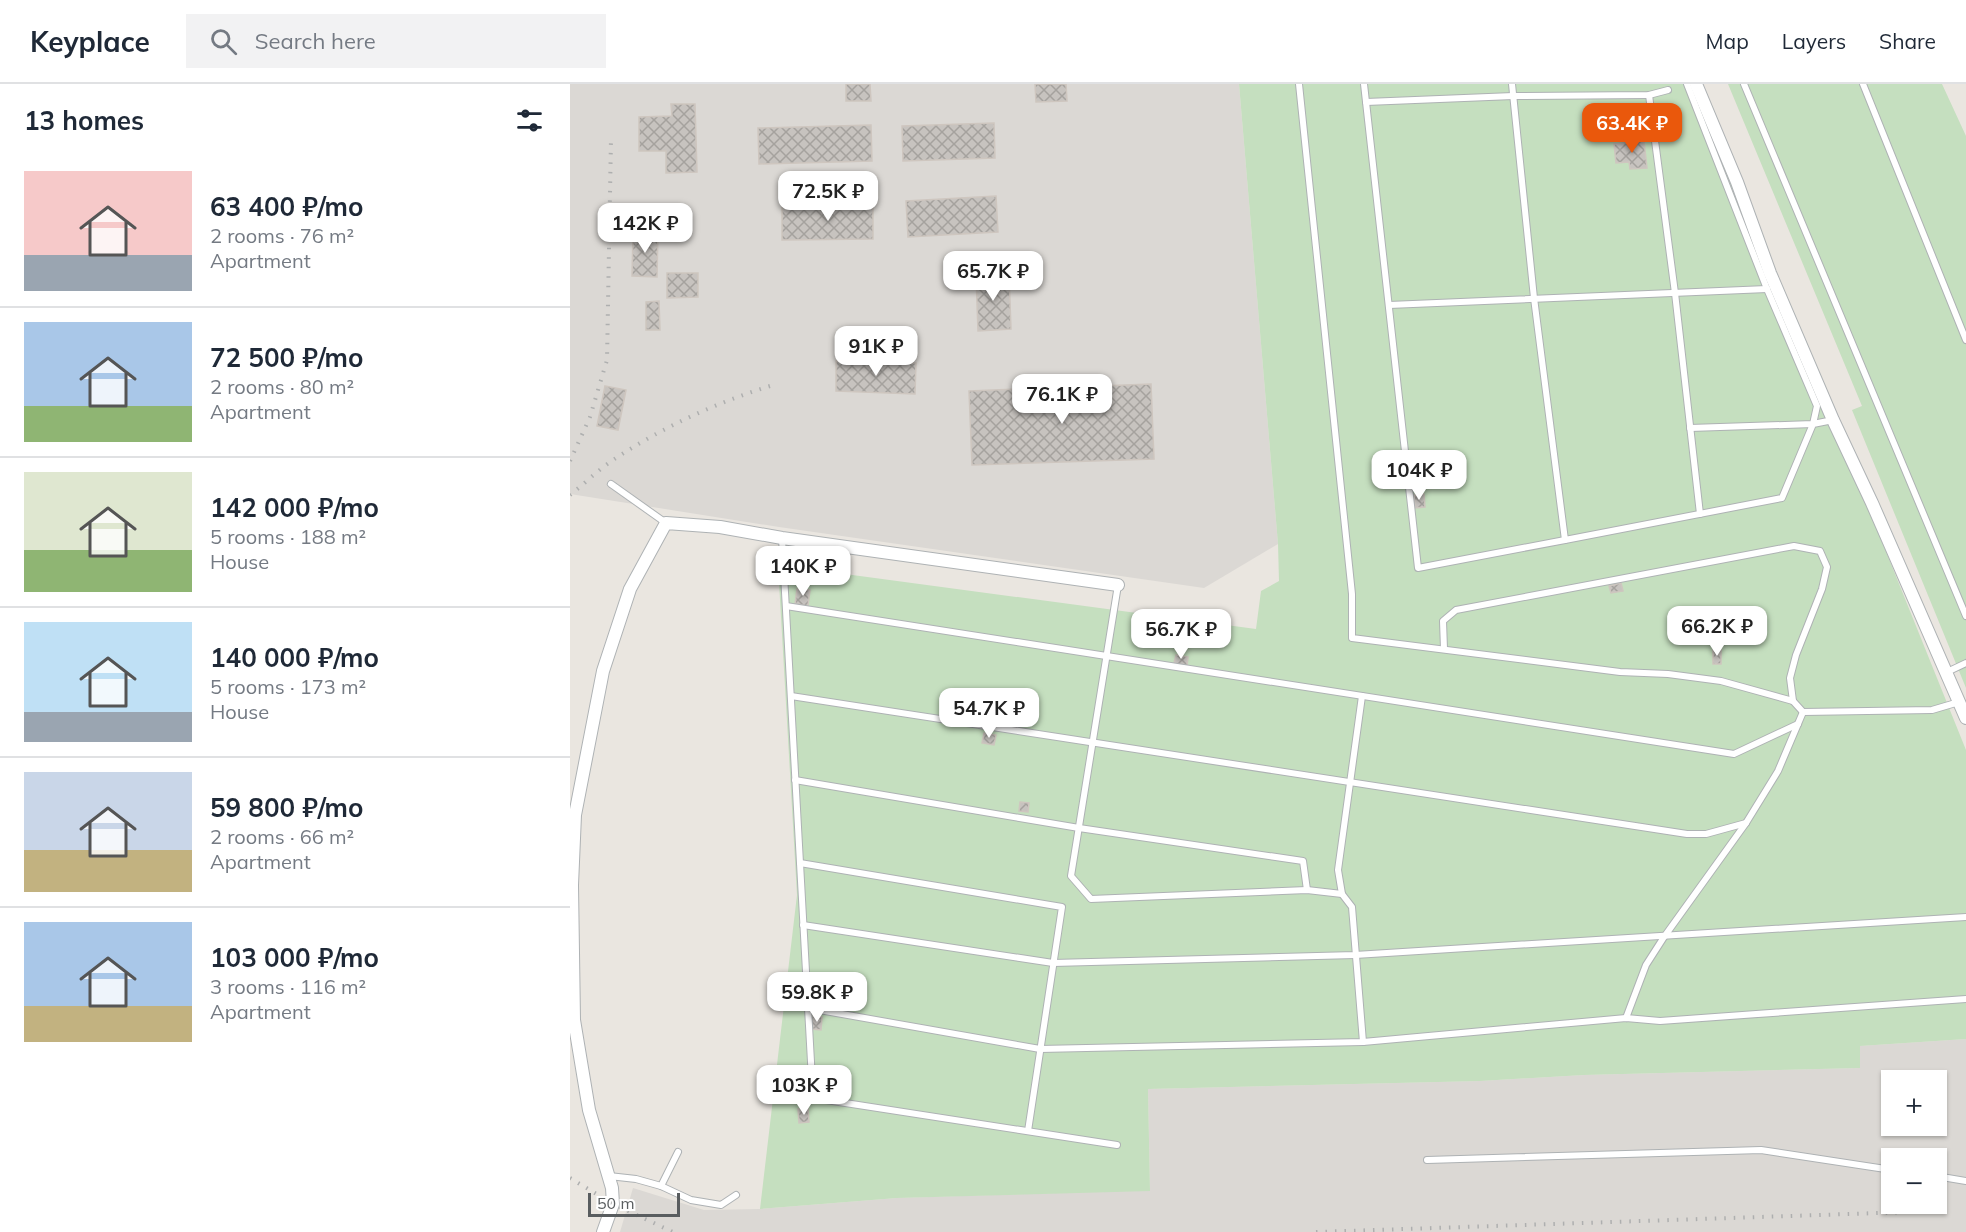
<!DOCTYPE html>
<meta charset="utf-8">
<style>
:root{--surface:#fff;--page:#f2f2f3;--text:#1f2937;--muted:#747a83;--line:#e0e1e3;--accent:#ea580c}
body{margin:0;font-family:Mulish,sans-serif;background:var(--page);color:var(--text);height:100vh;display:flex;flex-direction:column;font-size:22px;white-space:nowrap}
*{box-sizing:border-box;margin:0}
p{font-size:20px;color:var(--muted)}
.icon{flex:none;width:33px;height:33px;fill:none;stroke:currentColor;stroke-width:2;stroke-linecap:round;stroke-linejoin:round}
.map{position:relative;flex:1;overflow:hidden}
.drawer{display:flex;flex-direction:column;background:var(--surface);width:570px}
.drawer>*{flex:none}
.controls{position:absolute;left:1311px;top:986px;display:grid;gap:12px}
.controls a{display:grid;place-items:center;width:66px;height:66px;border-radius:0px;background:var(--surface);box-shadow:0 2px 4px #0004;font-size:30px}
.scale{position:absolute;left:18px;bottom:15px;width:92px;box-sizing:border-box;padding-left:6px;border:3px solid #595d5f;border-top:0;font-size:16px;line-height:21px;white-space:nowrap;color:#595d5f;-webkit-text-stroke:4px #fff;paint-order:stroke}
.price{position:absolute;translate:-50% -51px;padding:0 14px;border-radius:12px;background:#fff;color:#222;font-size:20px;line-height:39px;filter:drop-shadow(0 2px 3px #0008)}
.price::after{content:'';position:absolute;left:50%;top:36px;width:18px;height:14px;margin-left:-9px;background:inherit;clip-path:polygon(0 0,100% 0,50% 100%)}
.price.active{background:var(--accent);color:#fff}
ul{padding:0;list-style:none}
li{display:flex;align-items:center;gap:18px;height:150px;padding:0 24px}
li+li{border-top:2px solid var(--line)}
li span{display:grid;place-items:center;flex:none;width:168px;height:120px;border-radius:0px;color:#555}
li>.icon{margin-inline-start:auto}
span .icon{width:72px;height:72px;fill:#fffc;stroke-width:1}
li b{font-size:26px}
h2{display:flex;justify-content:space-between;align-items:center;height:72px;padding:0 24px;font-size:26px}
header{display:flex;align-items:center;gap:36px;box-sizing:border-box;height:84px;padding:0 30px;background:var(--surface);border-bottom:2px solid var(--line)}
header strong{font-size:28px}
nav{display:flex;gap:33px;margin-inline-start:auto;font-size:21px}
.search{width:420px;height:54px;background:var(--page);display:flex;align-items:center;gap:15px;box-sizing:border-box;padding:0 21px;border-radius:0px;color:var(--muted);font-size:22px}
main{display:flex;flex:1;min-height:0}
.map>svg:first-child{display:block}
.industrial{fill:#dbd8d4;fill-rule:evenodd}
.green{fill:#c5dfbf}
.building{fill:url(#building-cross-hatch);stroke:#cec6bf;stroke-width:1.5}
.lines{fill:none;stroke-linecap:round;stroke-linejoin:round}
.lane-casing{stroke:#aeb2b4;stroke-width:8}
.street-casing{stroke:#aeb2b4;stroke-width:14}
.lane{stroke:#fff;stroke-width:6}
.street{stroke:#fff;stroke-width:12}
.rail{stroke:#aeafaf;stroke-width:4;stroke-dasharray:1.5 8;stroke-linecap:butt}
</style>
<header>
<strong>Keyplace</strong>
<div class="search"><svg class="icon" aria-label="search" viewBox="0 0 24 24"><circle cx="10" cy="10" r="6"/><path d="M15 15l6 6"/></svg>Search here</div>
<nav><a>Map</a><a>Layers</a><a>Share</a></nav>
</header>
<main>
<section class="drawer">
<h2>13 homes<svg class="icon" aria-label="filters" viewBox="0 0 24 24"><path d="M4 7h16M4 17h16"/><circle cx="9" cy="7" r="2"/><circle cx="15" cy="17" r="2"/></svg></h2>
<ul>
<li><span style="background:linear-gradient(#f6c9c9 70%,#9aa5b1 0)"><svg class="icon" aria-label="home" viewBox="0 0 24 24"><path d="M3 11l9-7 9 7M6 9v11h12V9"/></svg></span><div><b>63 400 ₽/mo</b><p>2 rooms · 76 m²</p><p>Apartment</p></div></li>
<li><span style="background:linear-gradient(#a9c7e8 70%,#8fb573 0)"><svg class="icon" aria-label="home" viewBox="0 0 24 24"><path d="M3 11l9-7 9 7M6 9v11h12V9"/></svg></span><div><b>72 500 ₽/mo</b><p>2 rooms · 80 m²</p><p>Apartment</p></div></li>
<li><span style="background:linear-gradient(#dfe7d0 65%,#8fb573 0)"><svg class="icon" aria-label="home" viewBox="0 0 24 24"><path d="M3 11l9-7 9 7M6 9v11h12V9"/></svg></span><div><b>142 000 ₽/mo</b><p>5 rooms · 188 m²</p><p>House</p></div></li>
<li><span style="background:linear-gradient(#bfe0f5 75%,#9aa5b1 0)"><svg class="icon" aria-label="home" viewBox="0 0 24 24"><path d="M3 11l9-7 9 7M6 9v11h12V9"/></svg></span><div><b>140 000 ₽/mo</b><p>5 rooms · 173 m²</p><p>House</p></div></li>
<li><span style="background:linear-gradient(#c9d6e8 65%,#c2b280 0)"><svg class="icon" aria-label="home" viewBox="0 0 24 24"><path d="M3 11l9-7 9 7M6 9v11h12V9"/></svg></span><div><b>59 800 ₽/mo</b><p>2 rooms · 66 m²</p><p>Apartment</p></div></li>
<li><span style="background:linear-gradient(#a9c7e8 70%,#c2b280 0)"><svg class="icon" aria-label="home" viewBox="0 0 24 24"><path d="M3 11l9-7 9 7M6 9v11h12V9"/></svg></span><div><b>103 000 ₽/mo</b><p>3 rooms · 116 m²</p><p>Apartment</p></div></li>
</ul>
</section>
<div class="map">
<svg width="1396" height="1148" viewBox="0 0 1396 1148">
<defs>
<pattern id="building-cross-hatch" width="8" height="8" patternUnits="userSpaceOnUse" patternTransform="scale(1.5)"><rect width="8" height="8" fill="#c7c3bf"/><path d="M0 0l8 8M0 8l8-8" fill="none" stroke="#a5a29e"/></pattern>
</defs>
<rect width="100%" height="100%" fill="#eae6e0"/>
<g class="industrial">
<path d="M0 0H669L708 460 634 504 209 443 0 410Z"/>
<path d="M1396 955V1148H50L63 1104 134 1126 190 1125 327 1114 580 1106 578 1005 910 997 1014 991 1290 984V962ZM1322 996H1366V1041H1322ZM1322 1074H1366V1119H1322Z"/>
</g>
<g class="green">
<path d="M669 0H1122L1263 336 1396 666V955L1290 962V984L1014 991 910 997 578 1005 580 1107 327 1114 190 1125 227 811 208 481 686 545 691 507 709 497 708 460Z"/>
<path d="M1158 0H1372L1396 52V604L1282 326 1292 322Z"/>
</g>
<g class="building">
<path d="M276 0H300L301 17H276Z"/>
<path d="M465 0H496L497 17 466 18Z"/>
<path d="M101 20H125L127 88 96 89V67H69V33L102 32Z"/>
<path d="M424 39 425 74 333 77 332 42Z"/>
<path d="M301 41 302 77 189 80 188 44Z"/>
<path d="M1074 57 1077 84 1060 85 1059 78 1046 79 1044 60Z"/>
<path d="M426 112 428 148 338 153 336 117Z"/>
<path d="M303 121V155L212 156V122Z"/>
<path d="M63 148 88 149 87 193 62 192Z"/>
<path d="M97 189H128V213L97 214Z"/>
<path d="M439 190 441 245 408 247 406 191Z"/>
<path d="M89 217 90 246H76V218Z"/>
<path d="M266 277 346 279 345 310 266 307Z"/>
<path d="M581 300 584 375 402 381 399 307Z"/>
<path d="M35 302 56 306 48 346 27 342Z"/>
<path d="M854 410 855 423 845 424 844 411Z"/>
<path d="M1051 499 1053 507 1041 509 1039 502Z"/>
<path d="M227 505 240 506 238 522 225 520Z"/>
<rect x="1143" y="566" width="8" height="14"/>
<path d="M606 571 618 573 617 582 604 579Z"/>
<path d="M414 649 426 651 424 661 412 659Z"/>
<path d="M450 718 459 719 458 728 449 727Z"/>
<path d="M242 932 252 933 251 946 241 945Z"/>
<path d="M238 1024 239 1038 229 1039 228 1025Z"/>
</g>
<g class="lines">
<defs>
<g id="lane">
<path d="M729 0 782 510V554L1050 588 1098 590 1151 597 1223 617 1233 628"/>
<path d="M794 0 848 484 995 456"/>
<path d="M942 0 964 214 995 456 1212 414 1243 340 1263 336"/>
<path d="M1117 0 1197 205 1247 322 1243 340 1120 344"/>
<path d="M1174 0 1396 532"/>
<path d="M1293 0 1396 256"/>
<path d="M1079 11 1105 209 1130 430"/>
<path d="M796 18 943 12 1079 11 1098 6"/>
<path d="M819 221 1197 205"/>
<path d="M41 400 96 439"/>
<path d="M212 454 243 1014 547 1061"/>
<path d="M548 501 501 792 521 815 737 806 772 810 782 823 793 958"/>
<path d="M216 522 1164 670 1228 640"/>
<path d="M874 565 873 537 886 526 1224 462 1250 467 1257 483 1252 505 1226 571 1220 594 1223 617"/>
<path d="M1377 588 1396 579"/>
<path d="M221 612 1117 750H1136L1176 739"/>
<path d="M225 696 509 744 733 777 737 806"/>
<path d="M230 779 492 823 458 1047"/>
<path d="M772 810 768 786 792 612"/>
<path d="M233 841 483 879 785 871 1396 833"/>
<path d="M238 924 470 965 793 958 1056 934 1090 937 1396 915"/>
<path d="M1056 934 1076 881 1094 853 1176 739 1208 687 1233 628 1362 626 1389 618"/>
<path d="M857 1076 1191 1066 1322 1086"/>
<path d="M39 1092 66 1095 91 1102 121 1116 151 1121 166 1111"/>
<path d="M1366 1092 1396 1097"/>
<path d="M91 1102 108 1068"/>
</g>
<g id="street">
<path d="M1126 0 1167 98 1200 189 1263 336 1302 419 1396 634"/>
<path d="M33 1148 43 1120 42 1104 19 1026 4 936 2 801 5 731 33 587 60 505 96 439 150 443 212 454 548 501"/>
</g>
</defs>
<use href="#lane" class="lane-casing"/>
<use href="#street" class="street-casing"/>
<use href="#lane" class="lane"/>
<use href="#street" class="street"/>
<g class="rail">
<path d="M0 377 20 333 37 276 41 54"/>
<path d="M0 411C14 400 28 386 43 376 91 344 145 319 200 302"/>
<path d="M0 1094 43 1120 103 1148"/>
<path d="M746 1148 1338 1128"/>
</g>
</g>
</svg>
<div class="controls">
<a>+</a>
<a>−</a>
</div>
<div class="scale">50 m</div>
<b class="price active" style="left:1062px;top:70px">63.4K ₽</b>
<b class="price" style="left:258px;top:138px">72.5K ₽</b>
<b class="price" style="left:75px;top:170px">142K ₽</b>
<b class="price" style="left:423px;top:218px">65.7K ₽</b>
<b class="price" style="left:306px;top:293px">91K ₽</b>
<b class="price" style="left:492px;top:341px">76.1K ₽</b>
<b class="price" style="left:849px;top:417px">104K ₽</b>
<b class="price" style="left:233px;top:513px">140K ₽</b>
<b class="price" style="left:1147px;top:573px">66.2K ₽</b>
<b class="price" style="left:611px;top:576px">56.7K ₽</b>
<b class="price" style="left:419px;top:655px">54.7K ₽</b>
<b class="price" style="left:247px;top:939px">59.8K ₽</b>
<b class="price" style="left:234px;top:1032px">103K ₽</b>
</div>
</main>
